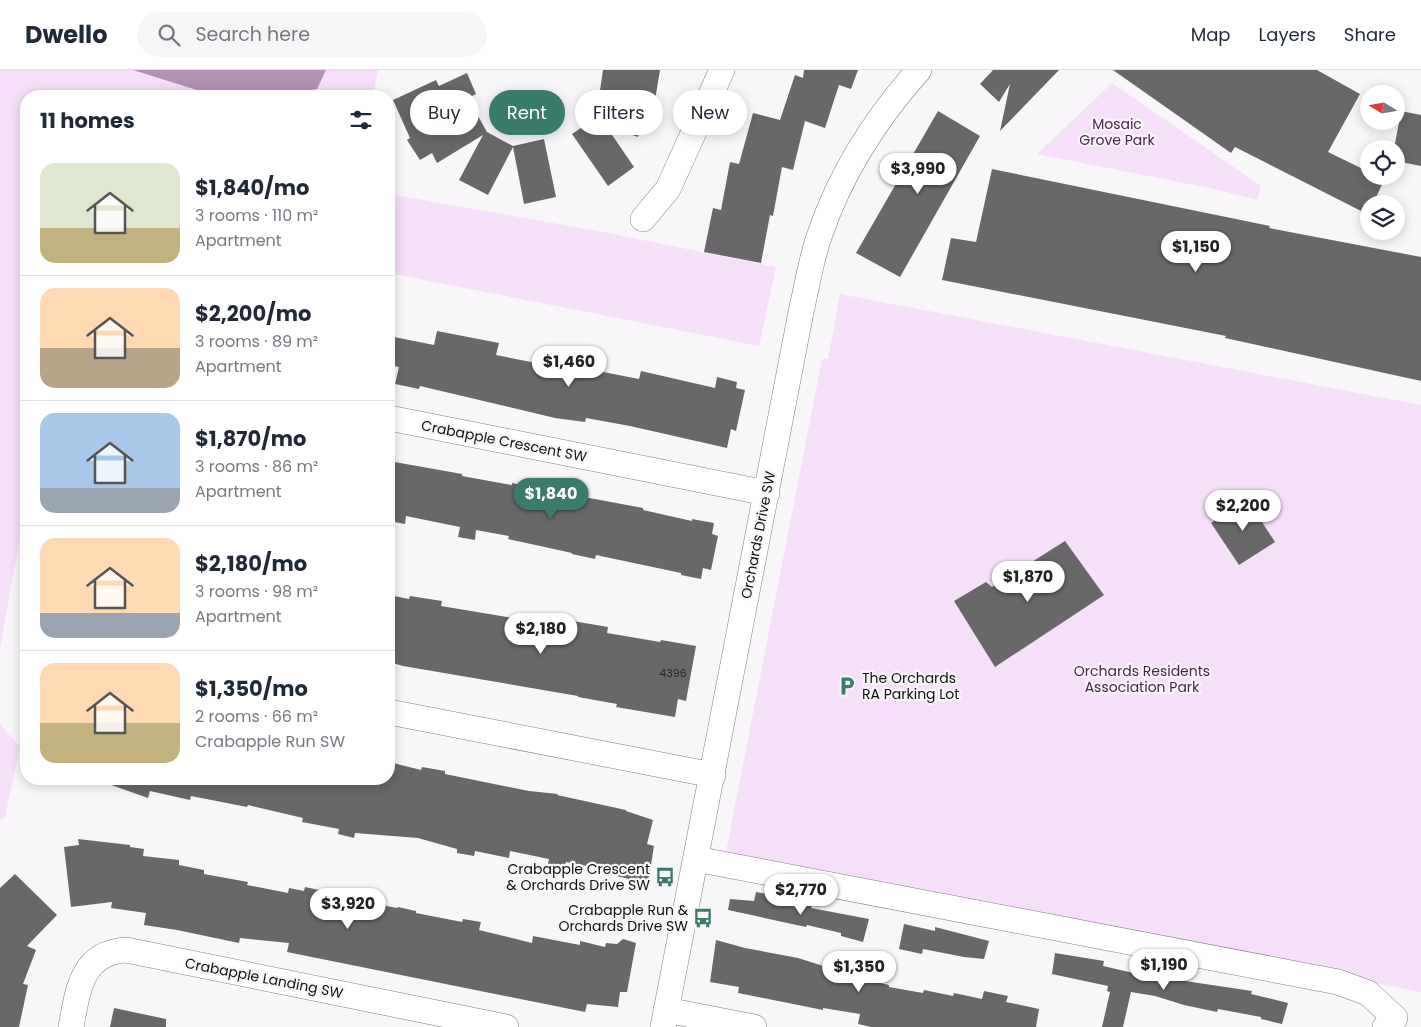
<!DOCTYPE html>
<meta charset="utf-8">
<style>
:root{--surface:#fff;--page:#f6f6f7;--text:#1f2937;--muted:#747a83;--line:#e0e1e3;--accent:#3b7b6a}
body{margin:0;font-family:Poppins,sans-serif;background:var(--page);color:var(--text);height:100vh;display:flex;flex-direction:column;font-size:19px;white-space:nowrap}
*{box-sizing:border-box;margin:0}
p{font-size:16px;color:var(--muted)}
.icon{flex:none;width:28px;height:28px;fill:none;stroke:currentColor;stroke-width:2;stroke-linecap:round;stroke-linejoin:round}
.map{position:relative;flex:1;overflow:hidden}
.drawer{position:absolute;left:20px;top:20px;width:375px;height:695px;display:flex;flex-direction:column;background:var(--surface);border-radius:20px;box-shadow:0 2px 12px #0003}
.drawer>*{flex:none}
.guide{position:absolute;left:410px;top:20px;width:475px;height:45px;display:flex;gap:10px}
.needle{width:32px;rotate:281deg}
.controls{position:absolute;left:1360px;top:15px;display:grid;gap:10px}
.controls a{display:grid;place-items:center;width:45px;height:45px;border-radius:50%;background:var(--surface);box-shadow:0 2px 12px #0003;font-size:25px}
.price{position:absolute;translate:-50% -42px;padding:0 11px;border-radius:18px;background:#fff;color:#222;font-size:16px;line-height:32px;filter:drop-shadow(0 1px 2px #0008)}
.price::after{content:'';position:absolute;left:50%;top:30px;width:15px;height:11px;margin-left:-8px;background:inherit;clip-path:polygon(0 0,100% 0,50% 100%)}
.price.current{background:var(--accent);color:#fff}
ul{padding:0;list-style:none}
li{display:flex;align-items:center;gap:15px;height:125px;padding:0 20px}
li+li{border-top:1px solid var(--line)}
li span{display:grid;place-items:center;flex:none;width:140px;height:100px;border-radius:15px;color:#555}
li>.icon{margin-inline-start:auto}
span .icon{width:60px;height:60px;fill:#fffc;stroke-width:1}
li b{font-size:21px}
h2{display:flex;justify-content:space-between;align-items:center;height:60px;padding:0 20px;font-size:21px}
.pill{padding:0 18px;border-radius:22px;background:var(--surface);box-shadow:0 2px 12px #0003;font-size:18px;line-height:45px}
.pill.current{background:var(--accent);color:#fff}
header{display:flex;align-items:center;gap:30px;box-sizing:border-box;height:70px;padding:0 25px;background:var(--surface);border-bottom:1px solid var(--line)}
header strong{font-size:24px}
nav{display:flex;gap:28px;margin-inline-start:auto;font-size:18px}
.search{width:350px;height:45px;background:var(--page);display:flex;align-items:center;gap:12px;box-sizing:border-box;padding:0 18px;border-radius:28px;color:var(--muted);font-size:19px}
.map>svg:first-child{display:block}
.green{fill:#f6dff8}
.water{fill:#b390b6}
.building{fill:#696769}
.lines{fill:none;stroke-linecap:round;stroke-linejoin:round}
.minor-casing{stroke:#807e80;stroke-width:26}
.minor{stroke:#fff;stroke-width:25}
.labels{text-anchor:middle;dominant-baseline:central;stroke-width:4.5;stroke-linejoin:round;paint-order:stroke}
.number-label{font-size:11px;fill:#262626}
.park-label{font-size:14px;fill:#4c2050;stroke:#f9f6f9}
.street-label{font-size:14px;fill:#101010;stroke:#f9f6f9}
.poi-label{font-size:14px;fill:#101010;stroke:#f9f6f9;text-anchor:end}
</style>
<header>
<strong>Dwello</strong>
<div class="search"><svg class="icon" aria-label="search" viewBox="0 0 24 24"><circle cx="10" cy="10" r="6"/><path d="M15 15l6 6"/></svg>Search here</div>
<nav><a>Map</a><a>Layers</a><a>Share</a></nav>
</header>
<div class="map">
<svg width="1421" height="957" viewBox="0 0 1421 957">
<rect width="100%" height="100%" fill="#f9f6f9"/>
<g class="green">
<path d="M0 0H378L373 26H26V434L0 578Z"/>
<path d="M1112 13 1261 116 1257 130 1219 120 1037 84Z"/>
<path d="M389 124 598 161 776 197 759 276 389 203Z"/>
<path d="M840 224 1421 335V922L725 787 822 289H828Z"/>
<path d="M0 654 20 677 5 747 0 750Z"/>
</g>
<path class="water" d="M133 0H326L317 19 271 26H216Z"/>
<g class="building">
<path d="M603 0H660L654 36 662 38 656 56 643 51 638 67 606 56 634 97 608 116 572 64 591 51 599 27Z"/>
<path d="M804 0H858L851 19 839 15 825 58 805 51 793 100 782 97 773 146 770 145 761 193 704 182 713 138 721 140 730 92 739 94 753 43 780 50 795 5 803 8Z"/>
<path d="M993 0H1059L1000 61 1010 14 999 32 980 14Z"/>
<path d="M1113 0H1317L1360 24 1328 82 1369 102V106H1377L1384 110 1373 134H1369L1367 144 1235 77 1231 83Z"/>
<path d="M467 3 476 24 468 28 487 62 513 76 544 69 556 127 524 134 513 77 488 125 459 110 483 65 437 93 432 83 420 90 407 70 410 68 393 30 436 10 439 16Z"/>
<path d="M938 41 980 66 900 207 856 183Z"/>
<path d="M1401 41 1421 45V96L1396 91V79H1394Z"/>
<path d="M992 99 1270 156 1269 158 1421 187V311L1225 268 1226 266 942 210 951 168 976 172Z"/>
<path d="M437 261 499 273 496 285 536 293 538 282 594 292 593 300 639 309 641 301 715 318 717 307 737 312 736 318 745 320 736 361 731 359 727 378 630 356 586 348 585 352 555 348 420 316 419 319 395 314 399 297 394 296 395 293 389 291V266L434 275Z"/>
<path d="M389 391 462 404V406L512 415V413L535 418V420L583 430 584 427 643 438V440L692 451V449L714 453 712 464 718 466 711 500 703 498 701 509 681 505V503L596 485 595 489 572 484V483L508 469 509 466 476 460 475 470 458 467 460 457 406 446 405 454 389 451Z"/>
<path d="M1247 429 1275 472 1239 495 1211 453Z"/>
<path d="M1065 471 1104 525 995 597 954 531 986 512 992 517Z"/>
<path d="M389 525 409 529 410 526 442 531 441 536 554 555 555 548 608 557 607 563 660 572 661 570 696 576 686 631 678 629 675 647 616 637 617 634 578 627V626L403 596 389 592Z"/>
<path d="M393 693 421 700 422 697 445 701V704L529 721 558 724 557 725 626 740V741L653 750 647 774 654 776 648 814 617 806 618 802 566 792 564 798 548 794 549 789 510 781 509 788 475 781 474 786 457 783V779L418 768 355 763 354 768 338 764 339 759 302 752 303 748 248 735 247 737 191 726 190 730 150 721 148 728 100 711 101 709H389Z"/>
<path d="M78 769 130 775V777L144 779 143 786 179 790V795L204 800V804L248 812 247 815 288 823 289 818 304 821 305 817 342 825 341 830 375 837 376 834 397 838 398 837 416 841V843L462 852 463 849 481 852 479 860 532 873 533 866 580 875V871L605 877 606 873 617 874 623 869 636 873 627 922H620L618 937 587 934 585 942 287 882 289 873 240 868 239 873 177 860 144 855 146 843 111 838 112 832 71 837 64 777 79 775Z"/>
<path d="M15 804 57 845 27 876 36 880 23 914 28 915 19 957H0V818Z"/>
<path d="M756 822 779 826 778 832 812 835 811 838 869 849 863 872 841 866V863L807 855 806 857 728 840 730 829 754 831Z"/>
<path d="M904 854 935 861V857L989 871 984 889 964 887 923 879 922 884 899 879Z"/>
<path d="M716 870 745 878 798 888 836 900V895L861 900 859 908 889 915V917L923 923 924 920 953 926 954 923 982 929 984 921 1008 926 1006 932 1039 939 1036 957H871L858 954 860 944 823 938V940L738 923 739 917 710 912Z"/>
<path d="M1055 883 1104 891 1103 896 1142 905 1143 902 1165 907V908L1252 921 1251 924 1288 933 1282 954 1261 949V947L1218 939 1217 942 1184 935 1155 926 1131 922 1123 957H1102L1110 922 1107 921 1108 916 1052 904Z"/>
<path d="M114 938 166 949V957H110Z"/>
</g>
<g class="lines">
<defs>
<g id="minor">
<path d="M643 149 668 119 722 0"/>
<path d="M389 348 767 423"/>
<path d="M389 642 713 705"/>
<path d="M696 789 1338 912 1368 923 1395 948 1385 957"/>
<path d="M666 940 754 957"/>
<path d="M71 957C78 920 81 883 126 880L506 957"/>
<path d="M663 957 801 242C807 216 811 189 820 164 841 103 876 48 919 0"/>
</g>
</defs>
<use href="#minor" class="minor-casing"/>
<use href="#minor" class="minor"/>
</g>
<defs>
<symbol id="parking-bare" viewBox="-9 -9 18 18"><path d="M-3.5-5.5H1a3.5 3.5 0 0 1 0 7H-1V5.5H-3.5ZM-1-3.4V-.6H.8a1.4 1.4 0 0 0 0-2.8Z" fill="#3b7b6a" stroke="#f9f6f9" stroke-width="2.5" paint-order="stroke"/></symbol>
<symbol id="bus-bare" viewBox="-9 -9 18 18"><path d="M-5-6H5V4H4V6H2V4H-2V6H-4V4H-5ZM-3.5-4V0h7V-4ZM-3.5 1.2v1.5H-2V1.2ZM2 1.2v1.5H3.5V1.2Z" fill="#3b7b6a" stroke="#f9f6f9" stroke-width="2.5" paint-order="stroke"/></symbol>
</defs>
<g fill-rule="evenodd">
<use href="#parking-bare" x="833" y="602" width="28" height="28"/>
<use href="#bus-bare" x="651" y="793" width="28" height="28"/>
<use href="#bus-bare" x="689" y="834" width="28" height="28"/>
</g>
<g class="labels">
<g class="number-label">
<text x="673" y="603">4396</text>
</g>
<g class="park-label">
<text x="1117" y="54">Mosaic<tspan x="1117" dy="16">Grove Park</tspan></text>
<text x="1142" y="601">Orchards Residents<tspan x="1142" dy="16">Association Park</tspan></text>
</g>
<g class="street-label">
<text transform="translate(504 371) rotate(11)">Crabapple Crescent SW</text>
<text transform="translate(758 465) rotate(-79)">Orchards Drive SW</text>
<text transform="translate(264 908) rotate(11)">Crabapple Landing SW</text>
</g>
<g class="poi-label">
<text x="862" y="608" text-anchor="start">The Orchards<tspan x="862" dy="16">RA Parking Lot</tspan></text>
<text x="650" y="799">Crabapple Crescent<tspan x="650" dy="16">&amp; Orchards Drive SW</tspan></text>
<text x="688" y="840">Crabapple Run &amp;<tspan x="688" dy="16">Orchards Drive SW</tspan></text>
</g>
</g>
</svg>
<div class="controls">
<a><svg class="needle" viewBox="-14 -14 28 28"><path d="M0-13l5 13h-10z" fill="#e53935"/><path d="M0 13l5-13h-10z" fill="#747a83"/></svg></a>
<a><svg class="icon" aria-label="locate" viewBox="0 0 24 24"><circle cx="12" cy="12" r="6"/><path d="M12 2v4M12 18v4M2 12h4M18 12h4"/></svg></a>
<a><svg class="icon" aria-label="layers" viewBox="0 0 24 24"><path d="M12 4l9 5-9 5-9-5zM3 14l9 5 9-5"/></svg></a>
</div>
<b class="price" style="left:918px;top:125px">$3,990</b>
<b class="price" style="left:1196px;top:203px">$1,150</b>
<b class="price" style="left:569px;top:318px">$1,460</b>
<b class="price current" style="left:551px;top:450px">$1,840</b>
<b class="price" style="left:1243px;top:462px">$2,200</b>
<b class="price" style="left:1028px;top:533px">$1,870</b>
<b class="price" style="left:541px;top:585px">$2,180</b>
<b class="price" style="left:801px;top:846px">$2,770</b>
<b class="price" style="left:348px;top:860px">$3,920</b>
<b class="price" style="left:1164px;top:921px">$1,190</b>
<b class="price" style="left:859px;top:923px">$1,350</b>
<div class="guide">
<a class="pill">Buy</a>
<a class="pill current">Rent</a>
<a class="pill">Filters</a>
<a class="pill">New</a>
</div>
<section class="drawer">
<h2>11 homes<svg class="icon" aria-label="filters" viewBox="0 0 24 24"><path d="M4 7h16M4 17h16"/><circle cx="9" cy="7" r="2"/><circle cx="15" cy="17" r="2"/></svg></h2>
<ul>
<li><span style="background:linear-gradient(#dfe7d0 65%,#c2b280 0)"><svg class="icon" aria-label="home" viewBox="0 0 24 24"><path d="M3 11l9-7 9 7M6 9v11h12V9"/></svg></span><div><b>$1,840/mo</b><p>3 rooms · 110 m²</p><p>Apartment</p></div></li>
<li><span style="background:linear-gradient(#ffd9b3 60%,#b9a48a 0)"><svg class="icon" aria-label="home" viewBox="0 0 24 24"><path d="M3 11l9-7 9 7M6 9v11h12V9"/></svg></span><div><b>$2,200/mo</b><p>3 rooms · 89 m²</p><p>Apartment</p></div></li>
<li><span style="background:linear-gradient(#a9c7e8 75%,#9aa5b1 0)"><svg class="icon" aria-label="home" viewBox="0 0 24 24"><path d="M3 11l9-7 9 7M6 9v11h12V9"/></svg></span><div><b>$1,870/mo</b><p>3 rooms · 86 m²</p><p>Apartment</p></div></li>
<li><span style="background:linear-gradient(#ffd9b3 75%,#9aa5b1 0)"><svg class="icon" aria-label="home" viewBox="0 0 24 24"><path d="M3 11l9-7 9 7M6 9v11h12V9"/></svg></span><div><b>$2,180/mo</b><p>3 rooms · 98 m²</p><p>Apartment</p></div></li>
<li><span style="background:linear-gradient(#ffd9b3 60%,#c2b280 0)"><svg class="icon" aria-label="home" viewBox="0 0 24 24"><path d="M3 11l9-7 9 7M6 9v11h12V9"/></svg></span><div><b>$1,350/mo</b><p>2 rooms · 66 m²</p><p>Crabapple Run SW</p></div></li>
</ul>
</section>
</div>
